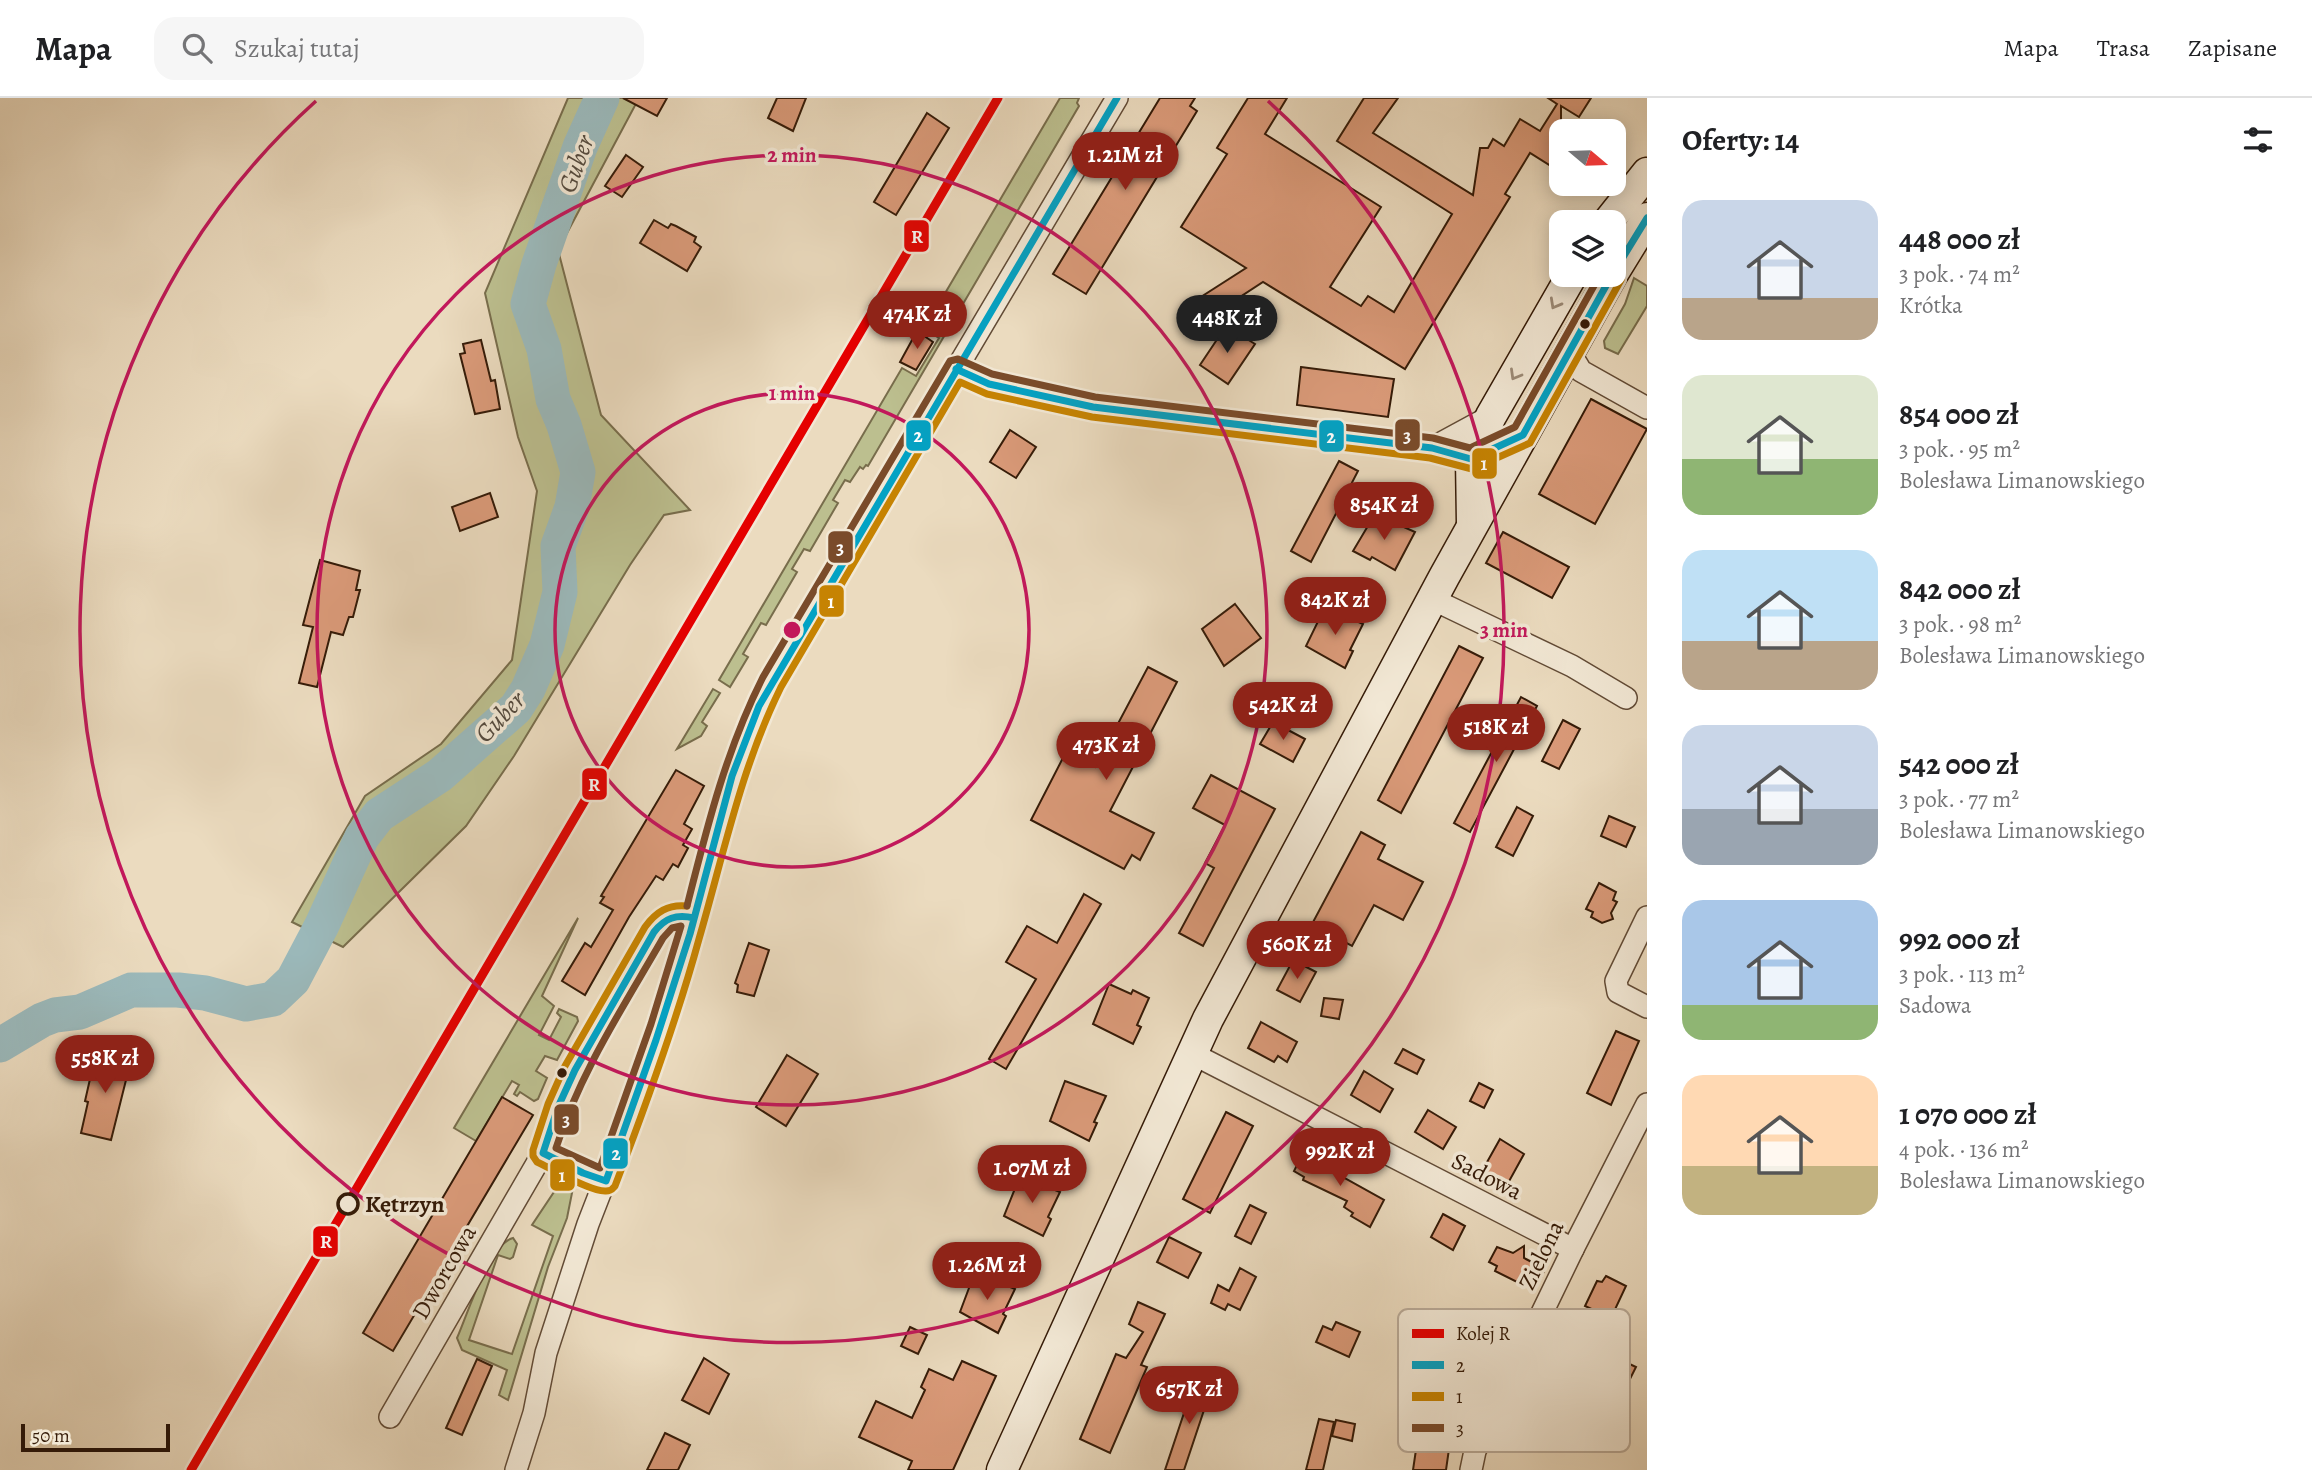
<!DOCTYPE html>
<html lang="pl">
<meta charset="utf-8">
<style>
:root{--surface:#fff;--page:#f6f6f6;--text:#202124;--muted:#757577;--line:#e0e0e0;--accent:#8f2418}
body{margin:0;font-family:Alegreya,serif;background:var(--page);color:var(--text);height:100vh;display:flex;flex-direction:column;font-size:26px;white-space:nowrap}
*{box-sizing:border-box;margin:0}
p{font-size:23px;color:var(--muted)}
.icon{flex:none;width:38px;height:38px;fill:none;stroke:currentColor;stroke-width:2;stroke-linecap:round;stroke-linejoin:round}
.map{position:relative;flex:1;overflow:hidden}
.sheet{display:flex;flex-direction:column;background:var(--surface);width:665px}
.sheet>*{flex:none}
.needle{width:46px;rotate:109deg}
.tools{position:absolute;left:1549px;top:21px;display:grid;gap:14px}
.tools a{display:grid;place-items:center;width:77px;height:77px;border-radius:14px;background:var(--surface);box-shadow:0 4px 18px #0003;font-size:35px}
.scale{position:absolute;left:21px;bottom:18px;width:149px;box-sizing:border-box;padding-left:7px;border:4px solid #351b08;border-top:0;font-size:19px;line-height:24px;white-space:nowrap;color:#351b08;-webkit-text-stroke:5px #f2e8d5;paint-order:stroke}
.price{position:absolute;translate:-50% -60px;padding:0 16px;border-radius:24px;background:var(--accent);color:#fff;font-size:23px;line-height:46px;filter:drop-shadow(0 2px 4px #0008)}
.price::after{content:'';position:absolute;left:50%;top:42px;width:21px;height:16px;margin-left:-10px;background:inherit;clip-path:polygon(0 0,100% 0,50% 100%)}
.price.on{background:#222;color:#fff}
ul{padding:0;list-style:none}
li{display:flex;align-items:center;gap:21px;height:175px;padding:0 35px}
li span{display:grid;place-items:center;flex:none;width:196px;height:140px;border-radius:21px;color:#555}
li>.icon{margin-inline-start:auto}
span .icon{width:84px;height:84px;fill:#fffc;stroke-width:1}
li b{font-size:30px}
h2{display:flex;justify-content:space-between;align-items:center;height:84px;padding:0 35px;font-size:30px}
header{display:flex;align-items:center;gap:42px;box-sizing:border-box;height:98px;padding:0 35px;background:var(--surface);border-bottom:2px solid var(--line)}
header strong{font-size:33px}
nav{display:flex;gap:38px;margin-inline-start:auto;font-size:24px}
.search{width:490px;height:63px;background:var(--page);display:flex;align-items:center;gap:18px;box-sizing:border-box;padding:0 24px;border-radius:21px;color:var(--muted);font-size:26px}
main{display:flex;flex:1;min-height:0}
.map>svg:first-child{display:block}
.green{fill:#bcbf8f;stroke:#786d4c;stroke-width:2}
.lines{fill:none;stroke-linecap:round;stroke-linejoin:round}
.river{stroke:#9bb9bb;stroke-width:35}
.building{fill:#da9a79;stroke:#351b08;stroke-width:2}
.street-casing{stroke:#624b36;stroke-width:24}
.secondary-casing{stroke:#351b08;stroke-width:33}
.street{stroke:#f2e8d5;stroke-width:21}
.secondary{stroke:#f2e8d5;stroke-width:30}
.bus-1-casing{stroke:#f2e8d5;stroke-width:12}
.bus-2-casing{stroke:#f2e8d5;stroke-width:12}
.bus-3-casing{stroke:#f2e8d5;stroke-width:12}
.bus-1{stroke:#03a2c4;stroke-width:7}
.bus-2{stroke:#c68302;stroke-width:7}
.bus-3{stroke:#7a4b2a;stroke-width:7}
.rail-1-casing{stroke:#f2e8d5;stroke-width:14}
.rail-1{stroke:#e50000;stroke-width:9}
.oneway{stroke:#9d8c79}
.ring{fill:none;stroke:#c2185b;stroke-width:3.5}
.bus-dot{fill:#351b08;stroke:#f2e8d5;stroke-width:2.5}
.stop-dot{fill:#f2e8d5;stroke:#351b08;stroke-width:3.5}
.labels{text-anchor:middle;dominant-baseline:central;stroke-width:7;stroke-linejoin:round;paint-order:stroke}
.street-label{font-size:24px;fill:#351b08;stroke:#f2e8d5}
.stop-label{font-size:24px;font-weight:bold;fill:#351b08;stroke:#f2e8d5;text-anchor:start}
.water-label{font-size:26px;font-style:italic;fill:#544a3e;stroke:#f2e8d5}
.key{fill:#f2e8d5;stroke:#b9aa98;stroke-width:2}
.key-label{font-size:19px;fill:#351b08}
.centre{fill:#c2185b;stroke:#f2e8d5;stroke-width:3.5}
.ring-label{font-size:21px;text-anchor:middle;font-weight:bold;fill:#c2185b;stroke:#f2e8d5;stroke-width:7;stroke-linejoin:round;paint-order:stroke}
.line-badge{stroke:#f2e8d5;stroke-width:2.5}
.badge-label{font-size:19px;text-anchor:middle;font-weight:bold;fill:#fff}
</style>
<header>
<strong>Mapa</strong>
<div class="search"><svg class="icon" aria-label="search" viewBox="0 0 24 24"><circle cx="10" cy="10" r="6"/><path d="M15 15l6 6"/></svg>Szukaj tutaj</div>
<nav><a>Mapa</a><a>Trasa</a><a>Zapisane</a></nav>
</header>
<main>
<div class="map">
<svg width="1647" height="1372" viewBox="0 0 1647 1372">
<rect width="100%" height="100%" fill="#ebdbbf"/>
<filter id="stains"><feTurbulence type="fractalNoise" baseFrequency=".00286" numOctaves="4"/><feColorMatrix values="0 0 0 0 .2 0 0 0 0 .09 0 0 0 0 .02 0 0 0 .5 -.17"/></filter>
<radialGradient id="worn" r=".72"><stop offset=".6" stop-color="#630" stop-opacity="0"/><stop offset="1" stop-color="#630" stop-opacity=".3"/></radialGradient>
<g class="green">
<path d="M568 0H639L558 152 601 317 690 412 664 417 630 467 514 658 466 728 343 849 292 824 365 698 441 646 512 562 537 393 518 339 485 195Z"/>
<path d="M1060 0H1079L1077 5 1079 8 868 368 866 367 863 371 860 369 850 384 845 382 833 402 838 405 810 453 804 451 792 471 797 474 766 527 761 525 743 556 748 559 730 589 719 582 902 270 916 278 939 240 924 231Z"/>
<path d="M1634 180 1647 188V208L1618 256 1605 250 1604 243 1625 206Z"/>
<path d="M713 591 720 595 702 624 707 628 701 638 677 651Z"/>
<path d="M578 820 542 898 554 908 539 937 549 942 561 919 557 915 559 911 577 919 578 923 557 962 545 958 536 973 547 980 538 1001 534 1003 520 994 517 998 514 996 519 987 512 983 476 1043 454 1030Z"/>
<path d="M560 1085 573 1090 567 1120 548 1169 508 1302 499 1297 507 1272 462 1252 457 1240C467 1218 489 1146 513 1140L517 1146 513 1159 510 1161 498 1157 469 1242 512 1256 553 1138 532 1127Z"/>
</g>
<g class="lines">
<path class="river" d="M0 947 42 922 55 917 80 914 131 892H178L205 895 246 906 273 901 293 882 322 827 362 739 379 717 440 677 516 610 528 591 547 547 560 494 558 448 572 409 578 374 564 327 553 301 544 251 528 206 539 166 580 49 602 0"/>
</g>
<g class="building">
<path d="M623 0H667L657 18Z"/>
<path d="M777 0H806L793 33 768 20Z"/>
<path d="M1160 0H1195L1190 8 1197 13 1086 196 1053 176Z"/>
<path d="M1248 0H1287L1265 36 1381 109 1330 189 1361 208 1368 198 1394 214 1452 116 1337 43 1364 0H1398L1373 35 1473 97 1480 50H1488L1493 41 1504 48 1520 21 1540 33 1557 6 1548 0H1591L1579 19 1561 8V51L1551 68 1530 55 1505 96 1510 99 1405 271 1263 184 1191 231 1179 213 1246 170 1181 129 1227 56 1217 50Z"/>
<path d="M927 15 949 30 896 117 874 104Z"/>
<path d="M626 57 643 69 622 99 605 88Z"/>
<path d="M654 122 668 130 671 126 676 128 696 139 694 144 701 149 687 173 640 145Z"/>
<path d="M1226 228 1255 246 1228 286 1200 267Z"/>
<path d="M917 233 933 244 916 272 900 264Z"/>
<path d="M481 242 491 283 495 282 500 311 475 316 460 256 465 255 463 246Z"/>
<path d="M1301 269 1394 281 1388 319 1297 307Z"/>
<path d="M1591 301 1647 331 1595 426 1539 396Z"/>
<path d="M1010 332 1036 349 1016 380 990 364Z"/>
<path d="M1339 363 1358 373 1311 464 1291 453Z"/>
<path d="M490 395 498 419 460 433 452 409Z"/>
<path d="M1375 416 1415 434 1395 472 1372 459 1370 462 1353 453Z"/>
<path d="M1503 434 1569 469 1552 500 1486 465Z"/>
<path d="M320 462 360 473 356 492H360L353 519H349L343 537 331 534 317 589 299 585 313 529 303 527Z"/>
<path d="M1235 506 1261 540 1224 568 1202 531Z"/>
<path d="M1325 509 1363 526 1350 552 1353 553 1345 570 1306 548Z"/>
<path d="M1459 548 1483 560 1401 715 1378 702Z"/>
<path d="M1148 569 1177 584 1110 713 1154 735 1140 762 1132 757 1124 771 1031 722 1066 654 1095 669Z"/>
<path d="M1521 599 1537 608 1470 734 1454 725Z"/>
<path d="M1563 622 1580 631 1559 671 1542 663Z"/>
<path d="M1273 624 1305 641 1293 664 1260 646Z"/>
<path d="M676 672 704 688 684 726 692 731 683 747 688 750 678 769 673 766 663 782 656 778 629 819 585 897 562 883 585 845 591 849 613 812 600 805 604 799 601 798Z"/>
<path d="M1211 677 1275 711 1203 848 1179 835 1214 770 1205 765 1225 727 1193 710Z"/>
<path d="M1517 709 1533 718 1513 758 1496 749Z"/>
<path d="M1609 718 1635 729 1626 749 1601 738Z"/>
<path d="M1361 734 1385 747 1378 761 1423 784 1403 822 1374 807 1352 848 1335 839V836L1334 838 1312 826Z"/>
<path d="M1599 785 1616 794 1613 802 1617 804 1611 815 1613 821 1602 825 1591 819 1593 814 1586 811Z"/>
<path d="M1084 796 1101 806 1006 971 989 961 1036 881 1006 864 1027 828 1057 845Z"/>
<path d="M749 845 769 852 754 898 737 894 738 887 735 885Z"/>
<path d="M1293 862 1316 874 1300 904 1277 892Z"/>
<path d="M1109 886 1131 896 1133 892 1149 900 1137 927 1141 929 1133 946 1093 926Z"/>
<path d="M1324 900 1343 902 1339 921 1321 918Z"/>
<path d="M1261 924 1297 944 1287 964 1278 958 1274 964 1248 950Z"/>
<path d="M1616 933 1639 943 1611 1007 1587 995Z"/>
<path d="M1403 951 1424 962 1417 976 1395 965Z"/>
<path d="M112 953 132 958 111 1042 81 1035 88 1004 85 1003 95 959 110 962Z"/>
<path d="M787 957 818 976 786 1028 756 1009Z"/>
<path d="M1364 973 1393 991 1380 1014 1351 997Z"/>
<path d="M1065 983 1106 998 1094 1024 1097 1025 1089 1043 1050 1023Z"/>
<path d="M1479 985 1493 992 1484 1010 1470 1003Z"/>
<path d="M502 999 533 1017 393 1253 363 1235Z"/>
<path d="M1428 1012 1456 1029 1443 1051 1415 1034Z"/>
<path d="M1226 1014 1253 1028 1210 1115 1183 1101Z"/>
<path d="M1500 1041 1524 1056 1507 1087 1482 1073Z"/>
<path d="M1303 1055 1313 1060 1315 1057 1337 1068 1334 1074 1384 1102 1370 1129 1351 1118 1353 1115 1344 1109 1347 1103 1303 1082 1304 1079 1294 1073Z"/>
<path d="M1020 1078 1060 1094 1048 1119 1051 1121 1043 1138 1004 1118Z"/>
<path d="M1250 1107 1266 1115 1251 1146 1235 1138Z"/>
<path d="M1443 1116 1465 1128 1453 1152 1431 1139Z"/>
<path d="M1169 1139 1201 1155 1188 1180 1157 1164Z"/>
<path d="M1524 1148V1160L1545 1171 1537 1188 1528 1183 1525 1188 1495 1173 1497 1168 1489 1164 1497 1149 1513 1155Z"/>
<path d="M1240 1170 1256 1179 1240 1212 1228 1206 1225 1212 1211 1205 1218 1187 1229 1193Z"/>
<path d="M975 1174 1015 1191 1003 1216 1006 1218 998 1235 960 1214Z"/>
<path d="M1606 1178 1626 1188 1611 1220 1585 1208 1597 1183 1602 1184Z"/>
<path d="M1138 1204 1165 1216 1141 1267 1147 1269 1110 1355 1080 1341 1116 1256 1126 1260 1143 1234 1129 1226Z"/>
<path d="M1336 1224 1360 1234 1349 1259 1316 1244 1323 1228 1332 1232Z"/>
<path d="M910 1229 927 1237 918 1256 901 1248Z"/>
<path d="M704 1260 729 1276 709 1316 682 1302Z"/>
<path d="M477 1261 492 1268 462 1337 446 1330Z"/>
<path d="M1621 1262 1636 1269 1626 1289 1611 1282Z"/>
<path d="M962 1263 996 1278 953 1372H908L912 1363 859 1339 876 1303 912 1320 925 1292 921 1289 929 1271 953 1282Z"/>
<path d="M1195 1282 1212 1288 1184 1372H1165Z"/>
<path d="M1319 1321 1334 1324 1323 1372H1306Z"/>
<path d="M1336 1322 1355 1326 1352 1343 1332 1338Z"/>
<path d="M665 1335 690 1347 678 1372H647Z"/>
<path d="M1417 1345 1449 1351 1446 1372H1413Z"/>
</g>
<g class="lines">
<defs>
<g id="street">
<path d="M1569 253 1581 273 1647 310"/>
<path d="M956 271 989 286 1093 309 1432 350 1471 361"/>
<path d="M1432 350 1491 318"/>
<path d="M1432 501 1572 568 1626 600"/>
<path d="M1647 819 1616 883 1618 894 1647 909"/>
<path d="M1191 955 1573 1151"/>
<path d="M543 1055 583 1075 606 1083"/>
<path d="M390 1319 543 1055 558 1009 575 972 654 834C665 818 676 815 694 820"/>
<path d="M516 1372 534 1315 546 1255 588 1126 630 1018 656 942 690 836 732 678 759 608 919 334 1117 0"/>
<path d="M1471 1372 1475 1353 1573 1151 1647 1006"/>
</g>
<g id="secondary">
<path d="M1608 124 1647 75"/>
<path d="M1614 174 1647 120"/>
<path d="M1472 426 1471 361 1491 318 1572 177"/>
<path d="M1002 1372 1208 921 1444 479 1612 177"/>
</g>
</defs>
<use href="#street" class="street-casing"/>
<use href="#secondary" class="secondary-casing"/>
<use href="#street" class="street"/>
<use href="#secondary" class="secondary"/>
<defs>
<g id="bus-1">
<path d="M1614 174 1647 120"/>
<path d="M956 271 989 286 1093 309 1432 350 1471 361 1523 337 1612 177"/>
<path d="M694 820C676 816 665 820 654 834L575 972 558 1009 543 1055 583 1075 606 1083 656 942 690 836 732 678 759 608 1117 0"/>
</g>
<path id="bus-2" d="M687 808C668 806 656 814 645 829L565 968 548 1006 533 1052V1058L537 1064C552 1071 591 1094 606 1093 612 1093 612 1091 615 1088 646 1007 676 925 699 841 724 755 741 670 781 589L960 284 987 296 1092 319 1430 360 1472 371 1530 345 1621 182"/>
<g id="bus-3">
<path d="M687 808C707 729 726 652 763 579L950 263 958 261 992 276 1095 299 1433 340 1470 350 1515 329 1600 177"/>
<path d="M681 828 651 926 600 1070 556 1050C580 974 624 908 663 840L672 830Z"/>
</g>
</defs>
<use href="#bus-1" class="bus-1-casing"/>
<use href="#bus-2" class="bus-2-casing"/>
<use href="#bus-3" class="bus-3-casing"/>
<use href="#bus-1" class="bus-1"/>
<use href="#bus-2" class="bus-2"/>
<use href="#bus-3" class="bus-3"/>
<defs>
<path id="rail-1" d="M191 1372 998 0"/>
</defs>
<use href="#rail-1" class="rail-1-casing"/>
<use href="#rail-1" class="rail-1"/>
</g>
<defs><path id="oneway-chevron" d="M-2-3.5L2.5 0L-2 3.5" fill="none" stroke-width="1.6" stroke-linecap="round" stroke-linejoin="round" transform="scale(1.75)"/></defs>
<g class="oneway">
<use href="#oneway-chevron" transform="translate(1555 206) rotate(119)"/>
<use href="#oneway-chevron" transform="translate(1515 277) rotate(120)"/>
</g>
<g class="ring">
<circle cx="792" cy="532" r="237"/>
<circle cx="792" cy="532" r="475"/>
<path d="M1268 3A712 712 0 1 1 316 3"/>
</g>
<g class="bus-dot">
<circle cx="1585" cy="226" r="6"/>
<circle cx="562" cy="975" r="6"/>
</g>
<circle class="stop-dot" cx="348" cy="1106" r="10"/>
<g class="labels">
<g class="street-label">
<text transform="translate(1487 1078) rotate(27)">Sadowa</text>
<text transform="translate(1541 1157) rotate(-64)">Zielona</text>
<text transform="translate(444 1174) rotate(-60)">Dworcowa</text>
</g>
<g class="stop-label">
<text x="365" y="1106">Kętrzyn</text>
</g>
<g class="water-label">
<text transform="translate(576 66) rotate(-70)">Guber</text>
<text transform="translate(500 619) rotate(-47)">Guber</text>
</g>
</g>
<rect x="1398" y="1211" width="232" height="143" rx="10" class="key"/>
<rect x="1412" y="1231" width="32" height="9" fill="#e50000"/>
<rect x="1412" y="1263" width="32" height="8" fill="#03a2c4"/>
<rect x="1412" y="1294" width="32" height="9" fill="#c68302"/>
<rect x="1412" y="1326" width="32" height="8" fill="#7a4b2a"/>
<g class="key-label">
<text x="1456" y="1242">Kolej R</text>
<text x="1456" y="1274">2</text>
<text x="1456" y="1305">1</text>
<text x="1456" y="1337">3</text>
</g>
<circle cx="792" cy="532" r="10" class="centre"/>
<g class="ring-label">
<text x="792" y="64">2 min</text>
<text x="792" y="302">1 min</text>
<text x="1504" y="539">3 min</text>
</g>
<g class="line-badge">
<rect x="903" y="121" width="27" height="34" rx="7" fill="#e50000"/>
<rect x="1394" y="320" width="27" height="34" rx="7" fill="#7a4b2a"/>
<rect x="905" y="321" width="27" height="33" rx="7" fill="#03a2c4"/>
<rect x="1318" y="321" width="27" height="34" rx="7" fill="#03a2c4"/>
<rect x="1471" y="349" width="27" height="33" rx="7" fill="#c68302"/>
<rect x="827" y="432" width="27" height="34" rx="7" fill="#7a4b2a"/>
<rect x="818" y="486" width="27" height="34" rx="7" fill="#c68302"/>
<rect x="581" y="669" width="27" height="34" rx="7" fill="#e50000"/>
<rect x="553" y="1005" width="27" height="33" rx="7" fill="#7a4b2a"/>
<rect x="602" y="1039" width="27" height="33" rx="7" fill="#03a2c4"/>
<rect x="549" y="1060" width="27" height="34" rx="7" fill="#c68302"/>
<rect x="312" y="1127" width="27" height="33" rx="7" fill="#e50000"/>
</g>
<g class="badge-label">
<text x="917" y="145">R</text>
<text x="1407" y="344">3</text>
<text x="918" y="344">2</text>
<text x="1331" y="345">2</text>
<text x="1484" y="372">1</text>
<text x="840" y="456">3</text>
<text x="831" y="510">1</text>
<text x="594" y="693">R</text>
<text x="566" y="1028">3</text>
<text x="616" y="1062">2</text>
<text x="562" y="1084">1</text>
<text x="326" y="1150">R</text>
</g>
<rect width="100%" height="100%" filter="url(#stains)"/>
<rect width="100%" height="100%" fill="url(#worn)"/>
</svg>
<div class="tools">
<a><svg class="needle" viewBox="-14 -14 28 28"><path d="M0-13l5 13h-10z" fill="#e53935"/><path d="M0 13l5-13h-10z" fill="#757577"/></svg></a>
<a><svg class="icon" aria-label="layers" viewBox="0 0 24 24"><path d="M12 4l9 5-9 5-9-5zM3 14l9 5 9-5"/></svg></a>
</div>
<div class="scale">50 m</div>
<b class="price" style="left:1125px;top:94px">1.21M zł</b>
<b class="price" style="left:917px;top:253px">474K zł</b>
<b class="price on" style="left:1227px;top:257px">448K zł</b>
<b class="price" style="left:1384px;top:444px">854K zł</b>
<b class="price" style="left:1335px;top:539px">842K zł</b>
<b class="price" style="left:1283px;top:644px">542K zł</b>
<b class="price" style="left:1496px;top:666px">518K zł</b>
<b class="price" style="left:1106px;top:684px">473K zł</b>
<b class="price" style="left:1297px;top:883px">560K zł</b>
<b class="price" style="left:105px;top:997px">558K zł</b>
<b class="price" style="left:1340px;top:1090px">992K zł</b>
<b class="price" style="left:1032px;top:1107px">1.07M zł</b>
<b class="price" style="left:987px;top:1204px">1.26M zł</b>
<b class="price" style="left:1189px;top:1328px">657K zł</b>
</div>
<section class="sheet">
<h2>Oferty: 14<svg class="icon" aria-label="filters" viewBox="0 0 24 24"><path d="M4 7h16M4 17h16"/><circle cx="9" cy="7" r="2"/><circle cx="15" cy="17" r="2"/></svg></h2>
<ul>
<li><span style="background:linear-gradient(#c9d6e8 70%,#b9a48a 0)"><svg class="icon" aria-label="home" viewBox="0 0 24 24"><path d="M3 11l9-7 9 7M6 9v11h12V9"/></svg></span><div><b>448 000 zł</b><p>3 pok. · 74 m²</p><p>Krótka</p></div></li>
<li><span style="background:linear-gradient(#dfe7d0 60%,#8fb573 0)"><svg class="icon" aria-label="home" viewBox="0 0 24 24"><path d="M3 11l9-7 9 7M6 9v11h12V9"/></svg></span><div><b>854 000 zł</b><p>3 pok. · 95 m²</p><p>Bolesława Limanowskiego</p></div></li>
<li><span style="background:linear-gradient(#bfe0f5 65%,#b9a48a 0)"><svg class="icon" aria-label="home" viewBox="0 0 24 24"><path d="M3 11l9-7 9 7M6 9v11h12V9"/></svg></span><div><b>842 000 zł</b><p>3 pok. · 98 m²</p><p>Bolesława Limanowskiego</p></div></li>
<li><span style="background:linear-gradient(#c9d6e8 60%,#9aa5b1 0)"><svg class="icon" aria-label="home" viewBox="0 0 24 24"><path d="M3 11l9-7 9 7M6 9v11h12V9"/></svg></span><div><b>542 000 zł</b><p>3 pok. · 77 m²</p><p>Bolesława Limanowskiego</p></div></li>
<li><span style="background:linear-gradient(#a9c7e8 75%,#8fb573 0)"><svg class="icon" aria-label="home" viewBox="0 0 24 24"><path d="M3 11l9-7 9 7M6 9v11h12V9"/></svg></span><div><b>992 000 zł</b><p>3 pok. · 113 m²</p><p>Sadowa</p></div></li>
<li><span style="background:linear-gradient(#ffd9b3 65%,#c2b280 0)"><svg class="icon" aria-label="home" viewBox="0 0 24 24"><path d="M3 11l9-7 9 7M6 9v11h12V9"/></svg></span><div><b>1 070 000 zł</b><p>4 pok. · 136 m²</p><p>Bolesława Limanowskiego</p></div></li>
</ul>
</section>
</main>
